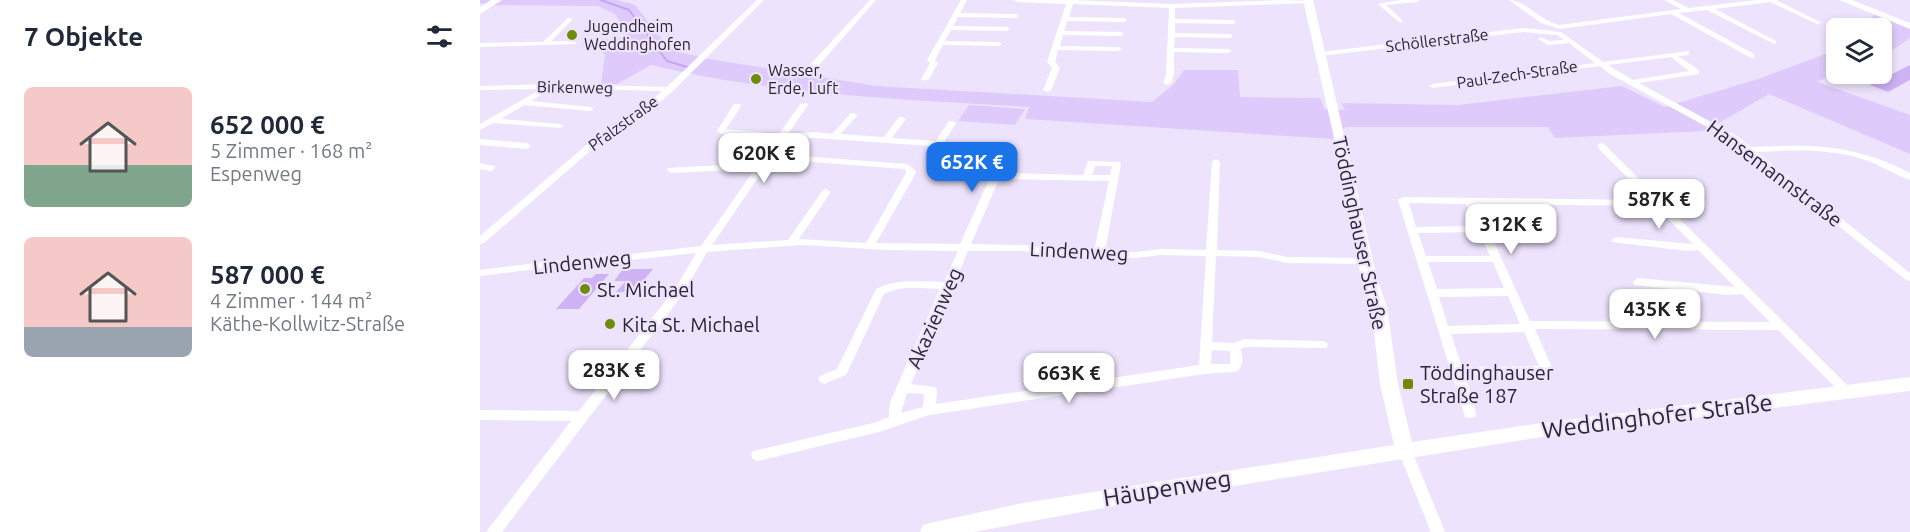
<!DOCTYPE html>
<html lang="de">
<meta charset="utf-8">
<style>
:root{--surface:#fff;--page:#f2f2f3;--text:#1f2937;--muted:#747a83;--accent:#1a73e8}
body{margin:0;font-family:Ubuntu,sans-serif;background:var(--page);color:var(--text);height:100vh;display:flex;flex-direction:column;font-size:22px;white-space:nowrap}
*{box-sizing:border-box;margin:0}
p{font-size:20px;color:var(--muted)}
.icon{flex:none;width:33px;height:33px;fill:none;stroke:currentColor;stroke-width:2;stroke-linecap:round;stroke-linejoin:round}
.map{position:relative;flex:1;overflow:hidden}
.drawer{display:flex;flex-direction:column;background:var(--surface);width:480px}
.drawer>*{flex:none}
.buttons{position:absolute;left:1346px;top:18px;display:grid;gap:12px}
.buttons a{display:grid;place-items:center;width:66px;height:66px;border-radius:9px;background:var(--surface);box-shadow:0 3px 9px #0003;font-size:30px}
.price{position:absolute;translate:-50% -51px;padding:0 14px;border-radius:12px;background:#fff;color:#222;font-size:20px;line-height:39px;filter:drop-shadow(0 2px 3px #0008)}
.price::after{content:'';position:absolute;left:50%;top:36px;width:18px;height:14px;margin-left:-9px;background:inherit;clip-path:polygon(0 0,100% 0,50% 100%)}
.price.active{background:var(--accent);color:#fff}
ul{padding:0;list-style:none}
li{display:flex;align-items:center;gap:18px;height:150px;padding:0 24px}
li span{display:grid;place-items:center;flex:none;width:168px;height:120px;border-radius:9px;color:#555}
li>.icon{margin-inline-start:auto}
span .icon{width:72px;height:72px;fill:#fffc;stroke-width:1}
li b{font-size:26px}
h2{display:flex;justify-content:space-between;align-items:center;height:72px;padding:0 24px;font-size:26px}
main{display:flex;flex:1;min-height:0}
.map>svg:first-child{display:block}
.green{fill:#decbfb}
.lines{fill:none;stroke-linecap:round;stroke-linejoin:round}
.stream{stroke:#c7a3f5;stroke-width:2}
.building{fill:#ceb2f4}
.street{fill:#fff;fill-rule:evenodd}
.secondary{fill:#fff;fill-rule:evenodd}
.poi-dot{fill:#6e8c0a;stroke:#eee3fd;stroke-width:2}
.labels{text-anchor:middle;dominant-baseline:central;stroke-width:4.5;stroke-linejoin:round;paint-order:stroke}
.far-poi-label{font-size:16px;fill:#2a2530;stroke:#eee3fd;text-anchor:start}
.far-street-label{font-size:16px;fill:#2a2530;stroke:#eee3fd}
.street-label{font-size:20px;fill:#2a2530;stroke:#eee3fd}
.poi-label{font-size:20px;fill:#2a2530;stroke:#eee3fd;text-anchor:start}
.near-street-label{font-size:24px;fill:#2a2530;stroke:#eee3fd}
</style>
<main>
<section class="drawer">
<h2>7 Objekte<svg class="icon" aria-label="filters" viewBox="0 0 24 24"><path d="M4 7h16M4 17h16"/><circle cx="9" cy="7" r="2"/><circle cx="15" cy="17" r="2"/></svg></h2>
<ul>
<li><span style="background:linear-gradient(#f6c9c9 65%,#7fa58c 0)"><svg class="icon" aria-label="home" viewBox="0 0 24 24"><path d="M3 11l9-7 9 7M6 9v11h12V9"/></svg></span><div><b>652 000 €</b><p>5 Zimmer · 168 m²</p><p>Espenweg</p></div></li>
<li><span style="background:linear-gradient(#f6c9c9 75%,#9aa5b1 0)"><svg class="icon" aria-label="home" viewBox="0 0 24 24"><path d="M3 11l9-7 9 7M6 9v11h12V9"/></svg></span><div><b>587 000 €</b><p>4 Zimmer · 144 m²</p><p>Käthe-Kollwitz-Straße</p></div></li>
</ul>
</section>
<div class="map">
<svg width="1430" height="532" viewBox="0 0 1430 532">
<rect width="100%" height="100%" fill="#eee3fd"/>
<g class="green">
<path d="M0 0H137L155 5 184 42 195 51 229 59 397 86 672 102 693 85 704 70H758L760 97 840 98 845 109 865 110 861 103 978 105 1142 86 1185 107 1278 79 1348 53 1356 46V73L1337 82 1430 115V154L1289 94 1225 131 1075 138 1068 127H865L853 139 545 119 549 107C423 99 294 95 171 65L137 84H121L125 55 119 49 102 46 103 41 150 38 135 14 118 6 7 5 0 3Z"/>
<path d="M1395 15 1430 28V38L1414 49 1401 55V28H1378Z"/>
<path d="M489 105 545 109 535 125 478 121Z"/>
</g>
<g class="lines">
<path class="stream" d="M121 0 149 10 187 61 207 67"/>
</g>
<g class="building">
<path d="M1430 65V80L1408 92 1390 85Z"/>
<path d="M143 269H173L154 292H136L146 281H134Z"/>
<path d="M116 274H129L99 309H76L104 278H112Z"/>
</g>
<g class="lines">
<g class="street">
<path d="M277 0H284L193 91 180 102 117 145 4 243 0 244V236L111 141 174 98 182 91 72 88 51 101 110 107 114 109 110 111 44 105 21 119 80 124 84 126 80 128 13 123 0 130V124L61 89 0 90V86L72 84 187 87Z"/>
<path d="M390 0H396L333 72H327V68Z"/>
<path d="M481 0H487L480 13 536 14 539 16 536 18 478 17 473 26 527 27 530 29 527 31 471 30 465 41 519 42 522 44 519 46 463 45 455 60 458 63 449 79 442 81 441 79 450 63 447 60Z"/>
<path d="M534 0H590L692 4 804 0 831 1 828 3 695 8V19L753 20 756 22 753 24 695 23V33L750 34 753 36 750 38 695 37 694 48 748 49 752 51 748 53 694 52V74L691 83 687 85 683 83 686 74 689 8 593 4 589 17 644 18 647 20 644 22 587 21 584 31 641 32 644 34 641 36 583 35 580 46 638 47 642 49 638 51 578 50 575 62 580 68 571 90 567 92 563 90 572 68 567 62 586 4 537 2Z"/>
<path d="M920 0H940L937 2 906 5 922 20V22L920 23 898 4Z"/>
<path d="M1029 0C1045 0 1060 21 1080 25L1201 9 1184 0H1192L1209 8 1277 0H1296L1342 23 1337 24 1290 2 1235 9 1296 41V43L1294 44 1227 10 1199 13 1274 54V58H1271L1191 14 1080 29 1061 23Z"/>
<path d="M88 18 93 19 71 41H94L96 42V44L0 47V43L63 42Z"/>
<path d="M1043 28 1081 32 1123 62 1209 51V55L1198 56 1219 70V74L1159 83 1257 136 1271 147C1333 144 1374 144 1430 173V180C1415 175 1402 166 1388 161 1352 148 1314 150 1277 152L1430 273V281L1426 280 1251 140 1130 74 1120 66 953 88 949 86 953 84 1115 63 1089 43 1068 45 1058 39 1061 37 1069 41 1084 40 1077 35 1043 32 841 56 837 54 841 52ZM1191 57 1209 71 1153 80 1128 65Z"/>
<path d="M321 103H327L328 105 308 134 335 132 352 134 371 113H374L378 115 360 134 404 137 419 117H422L426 119 412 138 456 141 469 121H472L476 123 464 142 530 147 531 149 521 173 603 175 608 161 640 162 641 164 625 251 656 252 681 249 726 250 732 162 736 159 740 162 737 250 779 251 807 257 886 258 891 261 886 264 807 263 779 257 736 256 732 342 753 343 765 339 842 341 846 342 848 345 846 348 765 347 760 349C764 357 763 364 758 371L754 372 725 374 449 415 399 432 278 461 273 459 271 455 273 451 397 422 409 417V408L411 400 460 289C442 288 422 285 404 294L366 375 344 384 340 382 338 379 340 376 357 369 396 289C418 278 440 282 464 282L478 251 406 250 323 245 227 252 203 294 22 532H6L91 421 0 420V410L99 411 195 289 216 253 142 261H121L0 276V270L121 255H142L221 246 275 169 191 173 187 170 188 168 279 163 296 139 241 134 237 131 254 104H260L261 106 246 129 299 134ZM335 138 522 151 480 244 396 243 436 173 435 170 427 164 294 154 304 139ZM291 159 425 169 426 173 386 243 319 239 351 192 346 189 343 190 308 240 232 245ZM615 166H632L630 175H612ZM519 179 629 181 614 251 579 250 544 245 491 244ZM488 251H544L579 256 634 258H656L681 255 726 256 719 365 456 404 457 390 455 387 431 384ZM732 350 750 351V364H731ZM427 393 444 394 443 407 421 413Z"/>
<path d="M0 139 47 143 51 146 47 149 0 145Z"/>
<path d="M1121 143 1124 144 1371 389 1373 392 1371 395 1367 397 1363 395 1298 330 1055 329 1073 370 1071 373 985 376 996 413 995 417 990 418 985 417 918 200 923 197 1170 200 1118 148V144ZM929 203 986 204 997 226 936 227ZM996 204 1175 206 1213 244 1136 237 1131 240 1132 242 1208 251 1218 250 1255 287 1158 278 1153 282 1154 285 1248 295 1262 294 1290 322 1050 321 1009 231 1010 229 1006 226ZM999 232 1010 256H946L938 233ZM948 262H1013L1024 288 957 289ZM1028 296 1040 324 968 326 959 297ZM1044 332 1059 366 982 367 971 334Z"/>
<path d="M0 163 14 166 15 168 11 171 0 169Z"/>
<path d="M925 445 930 447 932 451 965 532H951L918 451 920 447Z"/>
</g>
<g class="secondary">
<path d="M11 0H22L0 14V7Z"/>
<path d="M823 0H833L897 278 907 307 918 384 932 442 1062 423 1430 377V391L1062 437 673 499 493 532H440L443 525 450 523 543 503 914 445 900 384 891 307 881 278 855 142Z"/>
<path d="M1359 0H1372L1430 23V29Z"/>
</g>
</g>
<g class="poi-dot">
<circle cx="92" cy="35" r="6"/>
<circle cx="276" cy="79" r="6"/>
<circle cx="105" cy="289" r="6"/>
<circle cx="130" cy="324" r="6"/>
<rect x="922" y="378" width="12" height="12" rx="3"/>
</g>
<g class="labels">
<g class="far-poi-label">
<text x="104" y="26">Jugendheim<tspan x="104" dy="18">Weddinghofen</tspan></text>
<text x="288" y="70">Wasser,<tspan x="288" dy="18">Erde, Luft</tspan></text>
</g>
<g class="far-street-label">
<text transform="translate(957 40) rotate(-7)">Schöllerstraße</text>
<text transform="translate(1037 74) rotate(-8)">Paul-Zech-Straße</text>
<text transform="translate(95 87) rotate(1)">Birkenweg</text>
<text transform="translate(143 123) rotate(-36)">Pfalzstraße</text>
</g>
<g class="street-label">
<text transform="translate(1295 173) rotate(37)">Hansemannstraße</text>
<text transform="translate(880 233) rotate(78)">Töddinghauser Straße</text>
<text transform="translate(599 251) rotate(3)">Lindenweg</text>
<text transform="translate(102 262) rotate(-6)">Lindenweg</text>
<text transform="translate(454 318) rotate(-66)">Akazienweg</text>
</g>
<g class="poi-label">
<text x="117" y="289">St. Michael</text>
<text x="142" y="324">Kita St. Michael</text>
<text x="940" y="372">Töddinghauser<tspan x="940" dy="23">Straße 187</tspan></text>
</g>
<g class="near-street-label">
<text transform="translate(1177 416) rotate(-7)">Weddinghofer Straße</text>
<text transform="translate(687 488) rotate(-9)">Häupenweg</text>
</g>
</g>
</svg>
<div class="buttons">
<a><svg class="icon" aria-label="layers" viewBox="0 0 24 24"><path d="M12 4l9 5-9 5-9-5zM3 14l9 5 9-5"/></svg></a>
</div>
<b class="price" style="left:284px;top:184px">620K €</b>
<b class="price active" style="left:492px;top:193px">652K €</b>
<b class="price" style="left:1179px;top:230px">587K €</b>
<b class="price" style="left:1031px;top:255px">312K €</b>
<b class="price" style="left:1175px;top:340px">435K €</b>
<b class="price" style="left:134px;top:401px">283K €</b>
<b class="price" style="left:589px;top:404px">663K €</b>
</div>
</main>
